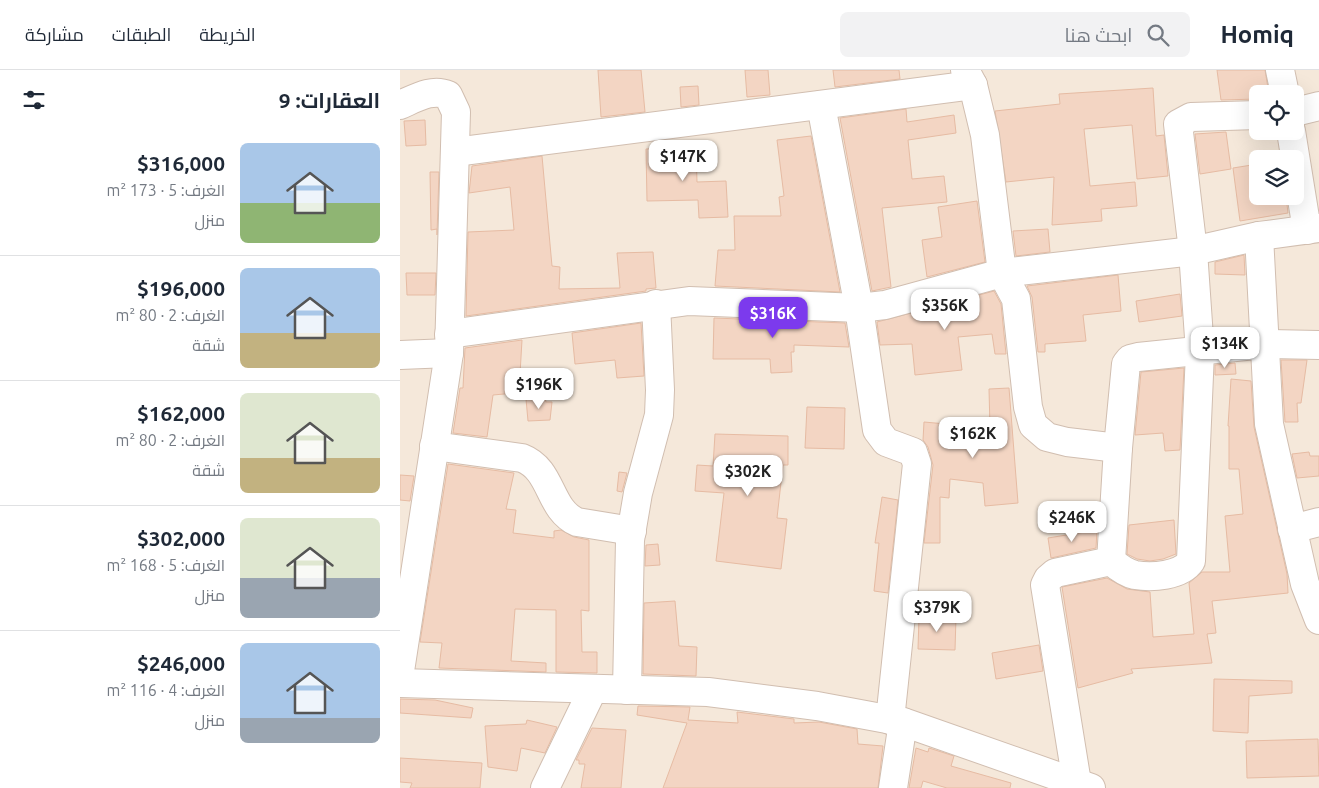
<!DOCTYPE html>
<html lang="ar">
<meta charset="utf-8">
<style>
:root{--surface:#fff;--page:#f2f2f3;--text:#1f2937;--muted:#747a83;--line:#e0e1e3;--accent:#7c3aed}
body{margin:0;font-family:Ubuntu,Cairo,sans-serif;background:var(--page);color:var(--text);direction:rtl;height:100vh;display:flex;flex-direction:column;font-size:19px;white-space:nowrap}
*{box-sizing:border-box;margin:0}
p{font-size:16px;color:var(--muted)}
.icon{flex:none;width:28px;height:28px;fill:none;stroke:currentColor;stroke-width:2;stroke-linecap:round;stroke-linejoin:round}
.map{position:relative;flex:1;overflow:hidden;direction:ltr}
.panel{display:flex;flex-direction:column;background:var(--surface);width:400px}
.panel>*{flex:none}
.buttons{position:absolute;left:849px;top:15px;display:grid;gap:10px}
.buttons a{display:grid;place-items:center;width:55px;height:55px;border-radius:8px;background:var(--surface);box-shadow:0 5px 20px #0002;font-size:25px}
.price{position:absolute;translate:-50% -42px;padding:0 11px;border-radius:10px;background:#fff;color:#222;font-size:16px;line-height:32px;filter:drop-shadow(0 1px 2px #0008)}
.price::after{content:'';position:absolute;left:50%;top:30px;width:15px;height:11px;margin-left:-8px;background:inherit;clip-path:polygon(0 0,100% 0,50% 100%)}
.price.active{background:var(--accent);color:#fff}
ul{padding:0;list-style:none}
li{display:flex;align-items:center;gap:15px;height:125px;padding:0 20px}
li+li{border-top:1px solid var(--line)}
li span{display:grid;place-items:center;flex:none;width:140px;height:100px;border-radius:8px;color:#555}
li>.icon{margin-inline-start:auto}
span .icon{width:60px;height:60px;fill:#fffc;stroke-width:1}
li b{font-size:21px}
h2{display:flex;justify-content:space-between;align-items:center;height:60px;padding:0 20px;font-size:21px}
header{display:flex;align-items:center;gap:30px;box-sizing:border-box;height:70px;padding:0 25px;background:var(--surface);border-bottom:1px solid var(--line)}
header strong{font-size:24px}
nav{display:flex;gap:28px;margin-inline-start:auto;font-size:18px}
.search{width:350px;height:45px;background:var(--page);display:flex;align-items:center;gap:12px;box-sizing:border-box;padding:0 18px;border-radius:8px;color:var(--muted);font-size:19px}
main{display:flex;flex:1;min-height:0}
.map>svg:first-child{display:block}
.residential{fill:#f5e8da;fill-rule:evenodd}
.building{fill:#f3d5c3;stroke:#e6bba3}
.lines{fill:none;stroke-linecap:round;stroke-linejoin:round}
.minor-casing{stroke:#d1beb0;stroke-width:30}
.minor{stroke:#fff;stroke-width:28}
</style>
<header>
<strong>Homiq</strong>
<div class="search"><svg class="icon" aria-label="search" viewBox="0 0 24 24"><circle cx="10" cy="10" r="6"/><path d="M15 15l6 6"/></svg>ابحث هنا</div>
<nav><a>الخريطة</a><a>الطبقات</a><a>مشاركة</a></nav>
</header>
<main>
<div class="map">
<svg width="919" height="718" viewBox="0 0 919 718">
<rect width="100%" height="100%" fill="#fdf6ec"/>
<path class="residential" d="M0 0H919V718H0ZM858 24H895V61H858ZM858 89H895V126H858Z"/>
<g class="building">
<path d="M198 0H241L245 42 201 47Z"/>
<path d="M345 0H368L370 25 347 27Z"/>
<path d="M433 0H499L500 9 435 17Z"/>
<path d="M817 0H865L869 24H858V29L821 30Z"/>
<path d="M298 16 299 35 281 37 280 17Z"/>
<path d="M753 18 756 66 764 65 768 106 737 109 732 55 684 59 690 116 735 112 737 136 701 139 702 151 652 155 654 107 606 112 595 41 660 34 659 24Z"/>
<path d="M506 39 507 52 554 45 556 63 508 70 512 109 544 106 547 132 482 138 491 217 472 221 440 48Z"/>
<path d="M25 50 26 75 6 76 4 51Z"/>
<path d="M826 62 831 99 800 104 795 64Z"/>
<path d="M411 66 440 222 315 216 318 180H335L334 146H381L379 127 384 126 377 70Z"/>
<path d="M296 78 297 112 326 111 328 147 299 148 298 130 247 131 246 79Z"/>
<path d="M142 86 152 196 160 197 159 219 220 218 217 183 253 182 256 218 246 219V221L66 246 68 162 114 160 110 117 69 123 72 96Z"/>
<path d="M858 94V126H886L888 143 840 151 833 98Z"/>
<path d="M30 102H39L37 165V159L31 160Z"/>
<path d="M577 131 585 192 527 207 522 170 542 167 538 137Z"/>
<path d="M648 159 650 182 616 186 613 161Z"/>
<path d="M844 185 845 205 815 204V192Z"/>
<path d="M6 203H36L35 225H7Z"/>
<path d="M718 205 721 241 683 245 686 271 645 274V282H638L632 227 627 216Z"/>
<path d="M594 221 601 234 606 284H595L592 264 558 267 562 300 515 305 512 274 480 275 477 252Z"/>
<path d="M780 224 782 246 739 252 736 231Z"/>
<path d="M314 248 445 253 449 277 394 275V282H391L392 302 371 303 370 289H313Z"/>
<path d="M241 253 244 306 217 308 215 290 175 294 172 263Z"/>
<path d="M122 270 120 304H124L126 322 93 325 87 367 53 363 60 318H63L65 278Z"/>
<path d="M881 290H907L901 333H897L898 352H885Z"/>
<path d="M835 293 836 304 815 305V295Z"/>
<path d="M784 298 780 380 765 381 763 363 735 365 741 302Z"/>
<path d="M831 309 851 311 854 357 887 504 888 523 812 531 816 563 807 564 812 593 731 599 733 603 678 618 662 517 707 508 727 519 750 522 753 567 794 564 789 513 802 502H830L825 446 843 444 839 399H829V356H828Z"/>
<path d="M609 318 618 433 585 436 583 413 550 409 549 428 540 427V473H524L533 395 528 377 523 370 524 352 590 358 589 319Z"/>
<path d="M145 328 146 332H152L150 350 128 351 126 329Z"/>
<path d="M407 337 445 338 444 379 405 378Z"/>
<path d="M315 364 388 366V395H383L377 448 387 449 381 499 316 491 324 423 295 421 297 395 313 396Z"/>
<path d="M909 382 910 386H919V406L897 408 892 384Z"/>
<path d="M48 394 114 403 106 439 116 440 113 463 154 468V461L161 460 174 467 189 470V541L181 540 182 582H197V603L156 602V540L115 539 111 591 146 593V602L39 598 42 573 20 572Z"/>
<path d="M219 402 227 403 222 422 217 421Z"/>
<path d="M0 405 14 406 10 431 0 430Z"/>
<path d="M482 427 498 430 488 523 474 521 479 473H475Z"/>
<path d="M774 450 776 484 763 489 750 491 737 489 727 484 729 455Z"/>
<path d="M697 460 696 478 651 488 648 468Z"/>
<path d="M258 474 260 495 245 496 246 475Z"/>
<path d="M275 531 279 576 297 577 296 606 243 604 244 533Z"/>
<path d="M519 547H556L555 580 518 579Z"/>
<path d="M639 575 643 601 596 609 592 583Z"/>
<path d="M814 609 892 611V623L849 626 848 663 813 661Z"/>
<path d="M0 629 35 630 73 638 71 648 0 643Z"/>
<path d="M238 636 290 637 288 650 338 653 337 642 394 649V653L419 652 457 659 458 674 483 676 478 718H263L287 653 237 645Z"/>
<path d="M127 650 157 657 145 683 121 678 117 701 88 697 85 656 126 654Z"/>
<path d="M192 658 226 660 221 718H181L185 694H179V690H176Z"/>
<path d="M918 669 919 706 847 708 846 671Z"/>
<path d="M516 678 528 682 529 678 554 686 551 696 611 713 610 718H547L523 711 521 718H509Z"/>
<path d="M0 688 82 693 80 718H10L12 713 0 712Z"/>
</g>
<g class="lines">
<defs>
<g id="minor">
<path d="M565 0 573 15 585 65 602 203 616 229 628 337 633 355 647 367 667 372 718 378"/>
<path d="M880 0 885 24"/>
<path d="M0 35C16 28 32 18 48 25L56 42 49 283 0 601"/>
<path d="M421 35 459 238 477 360 486 372 513 382 517 394 490 650"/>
<path d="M895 42 919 36"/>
<path d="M891 61 907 160"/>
<path d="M55 82 573 15"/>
<path d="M859 166 869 354 905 514 919 550"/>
<path d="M49 264 289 231 459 238 485 235 602 203 793 181 859 166 919 158"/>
<path d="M0 285 49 283"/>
<path d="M34 376 122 388C153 400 148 439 177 452L232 461"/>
<path d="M892 459 919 452"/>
<path d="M711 491C718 497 726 503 735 505 752 508 781 506 791 491L800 282 793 181 778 54 791 47 858 45"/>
<path d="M0 613 308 622 417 636 503 652 691 718"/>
<path d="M227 620 230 470 238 423 259 345 260 320 256 234"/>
<path d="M677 713 645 515 648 509 655 503 711 491 718 378 726 294 730 289 738 287 865 274 919 275"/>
<path d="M145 718 193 619"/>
<path d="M493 718 503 652"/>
</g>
</defs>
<use href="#minor" class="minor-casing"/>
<use href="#minor" class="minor"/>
</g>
</svg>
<div class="buttons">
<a><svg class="icon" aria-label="locate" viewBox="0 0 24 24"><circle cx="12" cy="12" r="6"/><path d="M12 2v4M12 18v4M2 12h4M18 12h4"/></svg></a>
<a><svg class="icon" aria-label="layers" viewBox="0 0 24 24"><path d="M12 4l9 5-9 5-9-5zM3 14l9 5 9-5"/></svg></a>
</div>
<b class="price" style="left:283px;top:112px">$147K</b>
<b class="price" style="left:545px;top:261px">$356K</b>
<b class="price active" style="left:373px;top:269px">$316K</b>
<b class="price" style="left:825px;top:299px">$134K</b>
<b class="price" style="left:139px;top:340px">$196K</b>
<b class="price" style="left:573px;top:389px">$162K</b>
<b class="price" style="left:348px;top:427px">$302K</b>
<b class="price" style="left:672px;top:473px">$246K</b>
<b class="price" style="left:537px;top:563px">$379K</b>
</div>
<section class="panel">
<h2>العقارات: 9<svg class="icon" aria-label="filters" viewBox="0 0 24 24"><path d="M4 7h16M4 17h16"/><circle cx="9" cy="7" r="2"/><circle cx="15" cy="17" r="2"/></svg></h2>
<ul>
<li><span style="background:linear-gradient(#a9c7e8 60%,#8fb573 0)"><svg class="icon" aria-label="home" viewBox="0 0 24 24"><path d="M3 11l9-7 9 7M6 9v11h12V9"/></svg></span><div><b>$316,000</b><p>الغرف: 5 · 173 m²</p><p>منزل</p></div></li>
<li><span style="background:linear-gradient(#a9c7e8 65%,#c2b280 0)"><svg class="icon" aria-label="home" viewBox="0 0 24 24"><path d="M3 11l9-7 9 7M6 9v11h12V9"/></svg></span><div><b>$196,000</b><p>الغرف: 2 · 80 m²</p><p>شقة</p></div></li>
<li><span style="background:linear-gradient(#dfe7d0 65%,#c2b280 0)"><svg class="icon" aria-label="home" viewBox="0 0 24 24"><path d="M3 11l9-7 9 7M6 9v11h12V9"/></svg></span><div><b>$162,000</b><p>الغرف: 2 · 80 m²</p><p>شقة</p></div></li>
<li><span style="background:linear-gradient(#dfe7d0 60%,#9aa5b1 0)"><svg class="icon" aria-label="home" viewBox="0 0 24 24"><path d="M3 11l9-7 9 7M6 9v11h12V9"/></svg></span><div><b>$302,000</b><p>الغرف: 5 · 168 m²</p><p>منزل</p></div></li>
<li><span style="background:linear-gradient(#a9c7e8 75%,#9aa5b1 0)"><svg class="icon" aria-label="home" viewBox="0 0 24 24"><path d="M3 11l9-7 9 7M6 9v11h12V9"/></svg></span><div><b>$246,000</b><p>الغرف: 4 · 116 m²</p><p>منزل</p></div></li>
</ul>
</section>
</main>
